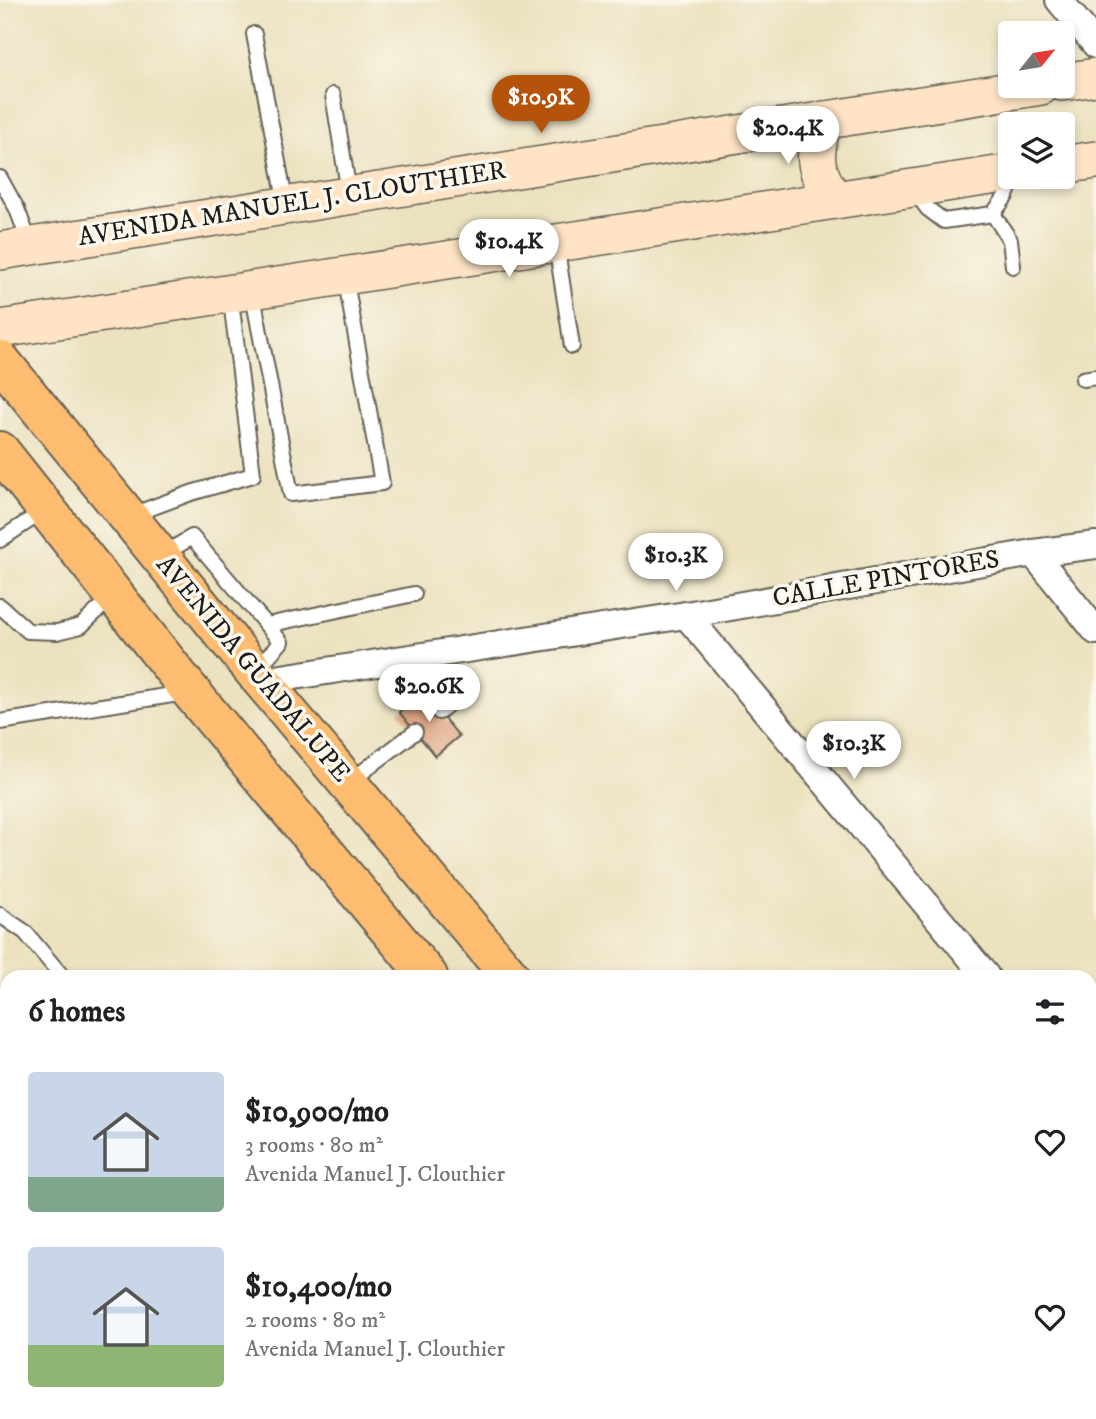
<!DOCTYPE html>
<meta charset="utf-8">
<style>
:root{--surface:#fff;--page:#f6f6f6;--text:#202124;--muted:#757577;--accent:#b45309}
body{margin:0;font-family:"IM FELL DW Pica",serif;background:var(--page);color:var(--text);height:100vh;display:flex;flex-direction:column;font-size:26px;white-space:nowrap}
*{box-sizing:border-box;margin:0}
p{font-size:23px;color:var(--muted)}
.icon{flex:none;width:38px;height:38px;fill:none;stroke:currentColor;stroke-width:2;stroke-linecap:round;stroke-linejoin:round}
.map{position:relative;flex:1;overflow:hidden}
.panel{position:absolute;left:0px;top:970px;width:1097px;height:450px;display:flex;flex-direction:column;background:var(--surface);border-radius:21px 21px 0 0;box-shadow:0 4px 10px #0003}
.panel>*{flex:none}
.needle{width:46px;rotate:60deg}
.fabs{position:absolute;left:998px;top:21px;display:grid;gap:14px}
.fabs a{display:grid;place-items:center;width:77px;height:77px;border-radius:7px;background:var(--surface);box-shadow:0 4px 10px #0003;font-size:35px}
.price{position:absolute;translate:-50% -60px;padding:0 16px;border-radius:24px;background:#fff;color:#222;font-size:23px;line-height:46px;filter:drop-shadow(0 2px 4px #0008)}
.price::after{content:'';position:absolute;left:50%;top:42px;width:21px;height:16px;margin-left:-10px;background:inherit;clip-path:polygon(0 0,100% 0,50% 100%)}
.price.active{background:var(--accent);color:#fff}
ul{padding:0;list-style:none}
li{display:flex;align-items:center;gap:21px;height:175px;padding:0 28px}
li span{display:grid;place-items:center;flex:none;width:196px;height:140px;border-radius:7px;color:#555}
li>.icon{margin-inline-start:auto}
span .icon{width:84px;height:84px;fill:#fffc;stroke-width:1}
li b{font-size:30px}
h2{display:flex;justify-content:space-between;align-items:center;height:84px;padding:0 28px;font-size:30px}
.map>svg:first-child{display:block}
.building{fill:#dda37f}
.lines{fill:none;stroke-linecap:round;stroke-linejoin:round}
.service-casing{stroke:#656155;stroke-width:18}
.minor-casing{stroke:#656155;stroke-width:30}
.secondary-casing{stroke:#656155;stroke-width:40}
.primary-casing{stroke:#656155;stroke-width:42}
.path{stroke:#656155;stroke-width:4.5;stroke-dasharray:2 5;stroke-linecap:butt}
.service{stroke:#fff;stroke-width:14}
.minor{stroke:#fff;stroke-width:26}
.secondary{stroke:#fee4c5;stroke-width:37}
.primary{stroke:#fdbc6f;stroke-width:38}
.labels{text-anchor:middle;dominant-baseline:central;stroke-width:7;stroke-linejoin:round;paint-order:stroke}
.street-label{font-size:26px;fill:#1c1c1c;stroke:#fbf7ec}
</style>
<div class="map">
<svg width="1096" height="1419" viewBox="0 0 1096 1419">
<rect width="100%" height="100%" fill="#fbf7ec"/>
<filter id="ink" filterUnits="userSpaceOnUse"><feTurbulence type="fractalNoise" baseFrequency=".0143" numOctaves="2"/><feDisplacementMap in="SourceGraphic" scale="14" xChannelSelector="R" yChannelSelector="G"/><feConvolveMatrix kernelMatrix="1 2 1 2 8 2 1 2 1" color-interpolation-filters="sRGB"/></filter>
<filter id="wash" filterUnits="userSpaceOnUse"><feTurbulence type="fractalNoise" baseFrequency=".00686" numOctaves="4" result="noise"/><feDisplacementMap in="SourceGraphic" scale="28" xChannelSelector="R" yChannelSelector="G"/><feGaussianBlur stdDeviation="1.57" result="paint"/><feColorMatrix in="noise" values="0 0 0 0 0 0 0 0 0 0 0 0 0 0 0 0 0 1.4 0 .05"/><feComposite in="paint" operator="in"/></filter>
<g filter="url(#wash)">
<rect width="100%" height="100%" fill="#ece2c0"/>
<g id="blocks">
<g class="building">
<path d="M423 693 459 736 435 756 399 712Z"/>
<path d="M7 1345V1412H102L108 1419H0V1351Z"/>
<path d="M368 1412H442L445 1416 441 1419H360Z"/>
</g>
</g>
</g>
<g filter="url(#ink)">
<use href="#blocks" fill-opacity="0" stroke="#656155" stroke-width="2"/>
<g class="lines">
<defs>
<g id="service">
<path d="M254 34 286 205"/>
<path d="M333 95 349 193"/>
<path d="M0 178 17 209 30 244"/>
<path d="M915 192 928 209 944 221 993 214 1006 196 1013 177"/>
<path d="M993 214 1010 240 1013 266"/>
<path d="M556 244 572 346"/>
<path d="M252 291 291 494 382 483 345 276"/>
<path d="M1083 379 1096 377"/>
<path d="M129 516 191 493 253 475 230 293"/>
<path d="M0 540 45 510"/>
<path d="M162 555 192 537 281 642 255 671"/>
<path d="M0 606 28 631 57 632 81 626 113 596"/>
<path d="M267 625 414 594"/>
<path d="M420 657 454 699 439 712"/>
<path d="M0 722 185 693"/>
<path d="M348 783 415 732"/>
<path d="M0 915 25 932 62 976"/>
<path d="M0 1000 7 1009"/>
<path d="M128 1412 133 1419"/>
<path d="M454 1412 460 1419"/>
<path d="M278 1419 286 1412"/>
</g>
<g id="minor">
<path d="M1059 0 1096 45"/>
<path d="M1033 553 1096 631"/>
<path d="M686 615 986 976"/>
<path d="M262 681 686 615 1033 553 1096 545"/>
<path d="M1090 1103 1096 1109"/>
<path d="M1090 1353 1096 1349"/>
<path d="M974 1419 986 1412"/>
</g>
<g id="secondary">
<path d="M1062 82 1096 77"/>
<path d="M824 120C813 153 812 170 835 199"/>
<path d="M1062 165 1096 160"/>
<path d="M0 251 1041 86"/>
<path d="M0 329 1010 173"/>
</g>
<g id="primary">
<path d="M0 360 262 681 510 976"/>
<path d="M0 451 191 692 428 976"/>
<path d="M791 1412 796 1419"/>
<path d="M876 1412 882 1419"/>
</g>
</defs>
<use href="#service" class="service-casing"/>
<use href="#minor" class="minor-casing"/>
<use href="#secondary" class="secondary-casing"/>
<use href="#primary" class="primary-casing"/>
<path class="path" d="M749 1412 754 1419"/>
<use href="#service" class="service"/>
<use href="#minor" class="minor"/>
<use href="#secondary" class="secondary"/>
<use href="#primary" class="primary"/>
</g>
</g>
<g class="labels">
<g class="street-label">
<text transform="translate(292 204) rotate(-9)">AVENIDA MANUEL J. CLOUTHIER</text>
<text transform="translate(886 579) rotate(-10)">CALLE PINTORES</text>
<text transform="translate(253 669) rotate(50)">AVENIDA GUADALUPE</text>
</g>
</g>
</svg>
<div class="fabs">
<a><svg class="needle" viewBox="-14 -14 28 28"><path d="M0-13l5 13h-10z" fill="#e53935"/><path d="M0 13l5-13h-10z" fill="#757577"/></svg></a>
<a><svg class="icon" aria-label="layers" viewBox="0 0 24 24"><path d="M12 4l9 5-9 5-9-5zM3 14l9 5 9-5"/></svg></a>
</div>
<b class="price active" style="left:541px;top:135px">$10.9K</b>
<b class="price" style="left:788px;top:166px">$20.4K</b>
<b class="price" style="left:509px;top:279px">$10.4K</b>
<b class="price" style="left:676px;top:593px">$10.3K</b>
<b class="price" style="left:429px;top:724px">$20.6K</b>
<b class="price" style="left:854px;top:781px">$10.3K</b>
<section class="panel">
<h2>6 homes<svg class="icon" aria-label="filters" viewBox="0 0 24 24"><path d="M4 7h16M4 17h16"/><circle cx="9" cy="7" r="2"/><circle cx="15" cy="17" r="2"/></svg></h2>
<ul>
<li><span style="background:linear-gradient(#c9d6e8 75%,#7fa58c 0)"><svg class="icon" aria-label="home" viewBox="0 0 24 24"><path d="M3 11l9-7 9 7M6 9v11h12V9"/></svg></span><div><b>$10,900/mo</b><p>3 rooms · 80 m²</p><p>Avenida Manuel J. Clouthier</p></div><svg class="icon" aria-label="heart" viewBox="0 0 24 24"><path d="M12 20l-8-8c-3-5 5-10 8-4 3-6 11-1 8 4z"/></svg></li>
<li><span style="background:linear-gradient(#c9d6e8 70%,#8fb573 0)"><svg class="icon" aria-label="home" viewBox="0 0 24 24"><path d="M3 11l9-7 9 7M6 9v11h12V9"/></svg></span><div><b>$10,400/mo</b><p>2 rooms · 80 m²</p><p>Avenida Manuel J. Clouthier</p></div><svg class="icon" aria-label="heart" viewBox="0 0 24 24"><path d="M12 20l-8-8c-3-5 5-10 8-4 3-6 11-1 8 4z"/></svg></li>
</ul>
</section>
</div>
